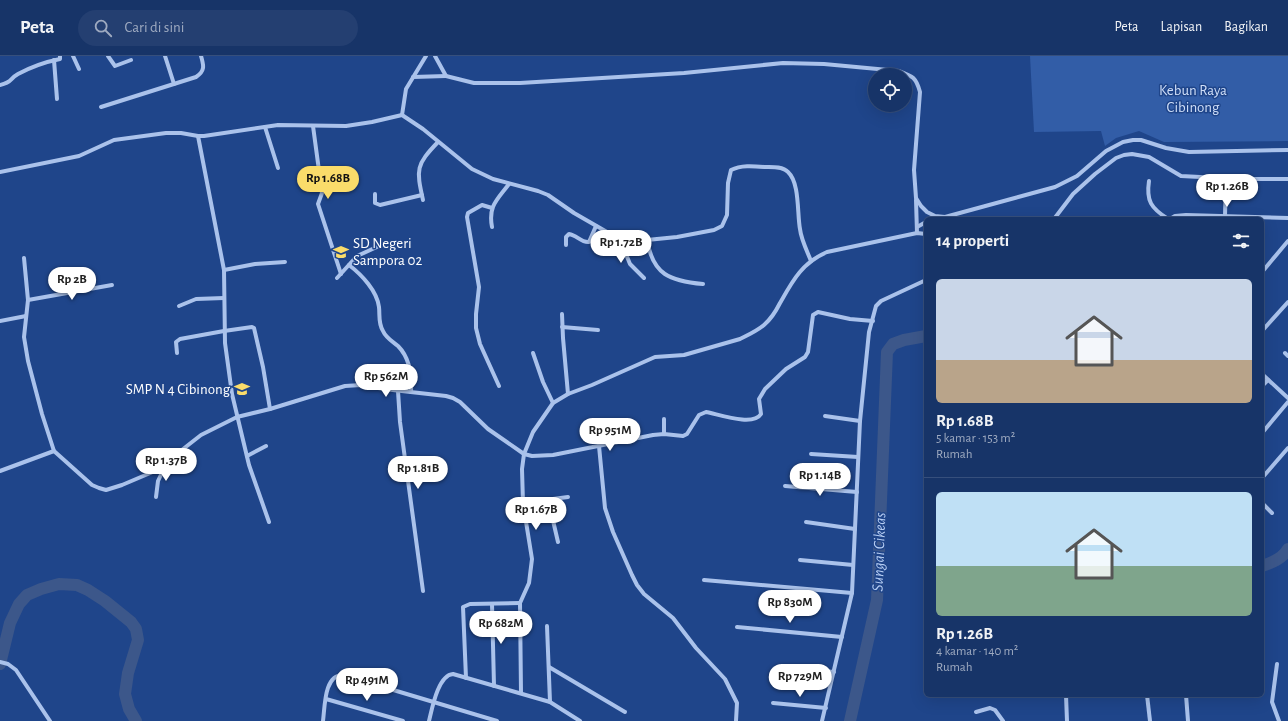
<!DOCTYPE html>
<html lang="id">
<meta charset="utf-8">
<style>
:root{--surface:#173468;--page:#243f71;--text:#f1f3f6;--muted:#9eaac0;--line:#364f7c;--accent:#fadc6a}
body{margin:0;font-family:"Alegreya Sans",sans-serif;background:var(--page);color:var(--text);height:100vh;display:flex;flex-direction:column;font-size:15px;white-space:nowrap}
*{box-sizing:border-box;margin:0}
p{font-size:13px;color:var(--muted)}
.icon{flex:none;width:22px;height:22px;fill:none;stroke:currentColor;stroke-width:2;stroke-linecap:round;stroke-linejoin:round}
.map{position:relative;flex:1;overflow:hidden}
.drawer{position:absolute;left:924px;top:161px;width:340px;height:480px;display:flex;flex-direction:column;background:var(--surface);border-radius:6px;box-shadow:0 4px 16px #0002,0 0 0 1px var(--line)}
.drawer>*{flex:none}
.tools{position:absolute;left:868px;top:12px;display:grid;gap:8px}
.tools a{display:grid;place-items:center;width:44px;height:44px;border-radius:50%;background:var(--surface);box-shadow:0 4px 16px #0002,0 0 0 1px var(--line);font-size:20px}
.price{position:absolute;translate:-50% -34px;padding:0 9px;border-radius:14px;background:#fff;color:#222;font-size:13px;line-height:26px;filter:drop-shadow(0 1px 2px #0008)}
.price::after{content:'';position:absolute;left:50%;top:24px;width:12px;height:9px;margin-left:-6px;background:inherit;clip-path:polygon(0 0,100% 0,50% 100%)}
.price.on{background:var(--accent);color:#111}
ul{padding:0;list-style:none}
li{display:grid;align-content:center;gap:8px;height:212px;padding:0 12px}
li+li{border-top:1px solid var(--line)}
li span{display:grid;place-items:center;height:124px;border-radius:6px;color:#555}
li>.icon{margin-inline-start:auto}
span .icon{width:72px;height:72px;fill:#fffc;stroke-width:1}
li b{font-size:17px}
h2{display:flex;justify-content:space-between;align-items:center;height:48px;padding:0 12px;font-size:17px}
header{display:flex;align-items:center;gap:24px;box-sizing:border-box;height:56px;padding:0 20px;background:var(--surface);border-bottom:1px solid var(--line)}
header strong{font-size:19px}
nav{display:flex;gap:22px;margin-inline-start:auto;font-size:14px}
.search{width:280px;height:36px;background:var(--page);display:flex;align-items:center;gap:10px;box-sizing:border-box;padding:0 14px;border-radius:22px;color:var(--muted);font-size:15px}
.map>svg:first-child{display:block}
.green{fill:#325da7}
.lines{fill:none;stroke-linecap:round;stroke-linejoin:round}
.river{stroke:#3c578a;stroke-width:12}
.street{stroke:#aac2eb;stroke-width:4}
.labels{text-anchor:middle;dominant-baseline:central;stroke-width:3;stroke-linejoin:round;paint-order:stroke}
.park-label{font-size:15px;fill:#cfdef8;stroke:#1f458a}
.poi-label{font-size:15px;fill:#fff;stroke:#1f458a;text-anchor:start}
.water-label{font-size:16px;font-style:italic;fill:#b6cdf3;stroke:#1f458a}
</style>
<header>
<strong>Peta</strong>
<div class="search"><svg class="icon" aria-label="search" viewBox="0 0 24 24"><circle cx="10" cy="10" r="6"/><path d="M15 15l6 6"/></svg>Cari di sini</div>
<nav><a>Peta</a><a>Lapisan</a><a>Bagikan</a></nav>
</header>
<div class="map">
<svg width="1288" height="665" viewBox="0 0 1288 665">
<rect width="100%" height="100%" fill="#1f458a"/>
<path class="green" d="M1030 0H1288V85L1164 86 1139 75 1116 82 1105 90 1101 75 1034 76Z"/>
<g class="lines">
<g class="river">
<path d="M1262 510C1272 507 1283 502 1288 493"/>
<path d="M0 608 10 567 19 548 27 539 41 533 59 528 77 529 88 534 105 545 131 566 136 573 138 584 128 617 125 638 129 653 136 665"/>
<path d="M850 665 877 544 887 296 893 288 904 284 926 280"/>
</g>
<g class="street">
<path d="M73 0 79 13"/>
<path d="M108 0 115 10 131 4"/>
<path d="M165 0 174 28"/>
<path d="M435 0 446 20 474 27H520L684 17 783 7 824 8 899 15C912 20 916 21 920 36L914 114 916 142 921 150 927 156 935 160 945 161 1055 131 1077 120 1106 95 1123 86 1133 84H1141L1166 92 1189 96 1288 94"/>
<path d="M54 4 57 43"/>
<path d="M413 21 446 20"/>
<path d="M0 29C13 26 9 23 18 18 31 11 45 6 60 3V0"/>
<path d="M101 51 196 21C205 15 204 10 201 0"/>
<path d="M402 59 406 33 426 0"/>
<path d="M313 70 322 137 318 148 341 218"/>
<path d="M265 71 278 112"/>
<path d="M198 80 224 214 225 287 232 338 249 409 269 466"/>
<path d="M0 116 79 100 114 84 166 77H181L198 80H204L278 69 346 70 372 66 402 59 423 73 472 113 493 123 538 135 548 139 574 157 607 176 619 181 647 184 677 181 714 174 722 170 727 159 728 127 731 114C741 109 753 110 764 111 771 111 783 110 788 116 800 127 797 158 800 173 801 183 807 195 811 205"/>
<path d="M1149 125C1146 145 1151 152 1168 163"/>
<path d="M375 138V147L380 149 422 139"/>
<path d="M423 144C416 113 416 109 438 86"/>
<path d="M916 144 917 177"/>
<path d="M492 152 482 149 468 157 467 161 479 231 476 258V272L480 288 499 330"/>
<path d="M1225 160 1226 121"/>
<path d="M1054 163 1073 138 1095 118 1116 102 1124 99 1132 98 1149 101 1181 120 1238 123H1288"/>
<path d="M1170 163 1175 160 1186 159 1288 162"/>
<path d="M492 171C488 150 497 144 509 128"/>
<path d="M917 171 926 166"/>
<path d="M619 181 630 208 644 222"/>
<path d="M647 184C653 219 670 225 703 228"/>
<path d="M566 189V181L569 178C577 179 581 187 589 186L596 170"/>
<path d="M24 202 28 244 24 281 28 305 42 358 54 395 92 429 99 432 106 434 122 429 155 415 201 379 237 361 270 353 345 330 361 329 384 333 446 340 453 342 460 346 488 373 524 398 532 400 553 399 653 379 664 378 683 380 687 378 699 359 706 356C718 358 753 371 761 358L759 343 765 333 786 313 805 301 808 296 813 259 818 256 850 263 873 265"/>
<path d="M349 209C362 219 377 235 379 251 380 260 378 267 383 275 386 282 392 285 398 290 410 302 412 320 411 336"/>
<path d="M224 214 255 208 285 206"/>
<path d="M1262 216 1288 185"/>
<path d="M337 222 357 200 379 190"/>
<path d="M28 244 112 229"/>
<path d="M179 250 196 243 224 242"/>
<path d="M562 258 563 282 568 338"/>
<path d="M0 265 26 260"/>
<path d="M562 271 598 274"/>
<path d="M1262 275 1288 246"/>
<path d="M177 297 176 286 180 283 224 275 252 271 254 272 263 311 270 353"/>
<path d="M533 297 543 326 553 347"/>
<path d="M1285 297 1288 300"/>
<path d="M1262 318 1288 342"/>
<path d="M1262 330 1268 324"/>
<path d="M398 335 400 366 423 535"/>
<path d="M825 360 860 365"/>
<path d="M664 363V378"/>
<path d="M1262 377 1288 346"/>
<path d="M599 390 605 452 613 476 632 519 637 529 644 538 673 562 696 592 725 623 737 647 736 665"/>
<path d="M811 398 858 401"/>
<path d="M247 400 266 390"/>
<path d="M0 415 54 395"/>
<path d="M1262 422 1288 392"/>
<path d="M785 430 857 436"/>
<path d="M156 441 158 425 166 408"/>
<path d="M548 443 558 486"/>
<path d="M523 447 568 441"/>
<path d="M1262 447 1272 457"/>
<path d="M806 466 855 473"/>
<path d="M800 504 853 509"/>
<path d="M704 524 852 537"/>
<path d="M492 548 494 630"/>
<path d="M547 570 550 646"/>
<path d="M737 571 842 581"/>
<path d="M0 606 8 608 16 614 50 665"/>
<path d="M1277 608 1272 646 1279 665"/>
<path d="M549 611 625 656"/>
<path d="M783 611 834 616"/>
<path d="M466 622 463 551 470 548 520 547"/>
<path d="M521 637 520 547 529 527 532 503 523 447 522 413 524 398 533 376 553 347 568 338 592 329 655 301 684 299 740 283C748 279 757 275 764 269 771 263 776 255 780 247 793 224 802 207 827 196L917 177 926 178"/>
<path d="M1066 639 1067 665"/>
<path d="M1147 639 1150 665"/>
<path d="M1186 639 1188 665"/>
<path d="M326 643 403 665"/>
<path d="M773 647 826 652"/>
<path d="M976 656 990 652 995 654 1003 665"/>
<path d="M323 665C325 650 324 619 343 619L497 665"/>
<path d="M429 665C432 653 438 619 453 618L550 646 580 665"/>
<path d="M822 665 852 537 860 365 869 276 876 250 881 245 926 224"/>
</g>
</g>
<defs>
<symbol id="school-bare" viewBox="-9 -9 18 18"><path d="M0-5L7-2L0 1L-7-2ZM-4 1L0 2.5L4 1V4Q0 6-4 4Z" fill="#fadc6a" stroke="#1f458a" stroke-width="2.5" paint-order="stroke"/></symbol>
</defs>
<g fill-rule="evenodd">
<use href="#school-bare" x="330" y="185" width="22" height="22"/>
<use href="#school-bare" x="231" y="322" width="22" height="22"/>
</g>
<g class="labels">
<g class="park-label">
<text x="1193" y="34">Kebun Raya<tspan x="1193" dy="17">Cibinong</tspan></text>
</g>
<g class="poi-label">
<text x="353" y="187">SD Negeri<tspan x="353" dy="17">Sampora 02</tspan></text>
<text x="230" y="333" text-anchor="end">SMP N 4 Cibinong</text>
</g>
<g class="water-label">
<text transform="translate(879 496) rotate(-88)">Sungai Cikeas</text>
</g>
</g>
</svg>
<div class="tools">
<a><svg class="icon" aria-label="locate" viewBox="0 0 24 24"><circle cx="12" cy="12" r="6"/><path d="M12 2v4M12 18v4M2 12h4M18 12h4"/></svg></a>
</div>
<b class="price on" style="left:328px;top:144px">Rp 1.68B</b>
<b class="price" style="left:1227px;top:152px">Rp 1.26B</b>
<b class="price" style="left:621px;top:208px">Rp 1.72B</b>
<b class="price" style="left:72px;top:245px">Rp 2B</b>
<b class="price" style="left:386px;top:342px">Rp 562M</b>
<b class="price" style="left:610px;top:396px">Rp 951M</b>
<b class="price" style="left:166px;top:426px">Rp 1.37B</b>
<b class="price" style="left:418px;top:434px">Rp 1.81B</b>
<b class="price" style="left:820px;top:441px">Rp 1.14B</b>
<b class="price" style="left:536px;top:475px">Rp 1.67B</b>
<b class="price" style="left:790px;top:568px">Rp 830M</b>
<b class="price" style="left:501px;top:589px">Rp 682M</b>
<b class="price" style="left:800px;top:642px">Rp 729M</b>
<b class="price" style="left:367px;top:646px">Rp 491M</b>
<section class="drawer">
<h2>14 properti<svg class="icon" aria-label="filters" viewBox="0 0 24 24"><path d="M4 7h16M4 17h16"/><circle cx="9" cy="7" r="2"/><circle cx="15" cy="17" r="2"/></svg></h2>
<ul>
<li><span style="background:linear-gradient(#c9d6e8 65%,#b9a48a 0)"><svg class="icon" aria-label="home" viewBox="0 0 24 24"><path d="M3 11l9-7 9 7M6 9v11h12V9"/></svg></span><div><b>Rp 1.68B</b><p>5 kamar · 153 m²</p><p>Rumah</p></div></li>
<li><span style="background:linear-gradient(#bfe0f5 60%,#7fa58c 0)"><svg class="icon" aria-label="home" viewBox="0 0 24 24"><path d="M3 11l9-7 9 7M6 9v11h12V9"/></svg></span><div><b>Rp 1.26B</b><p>4 kamar · 140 m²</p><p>Rumah</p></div></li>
</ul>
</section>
</div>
